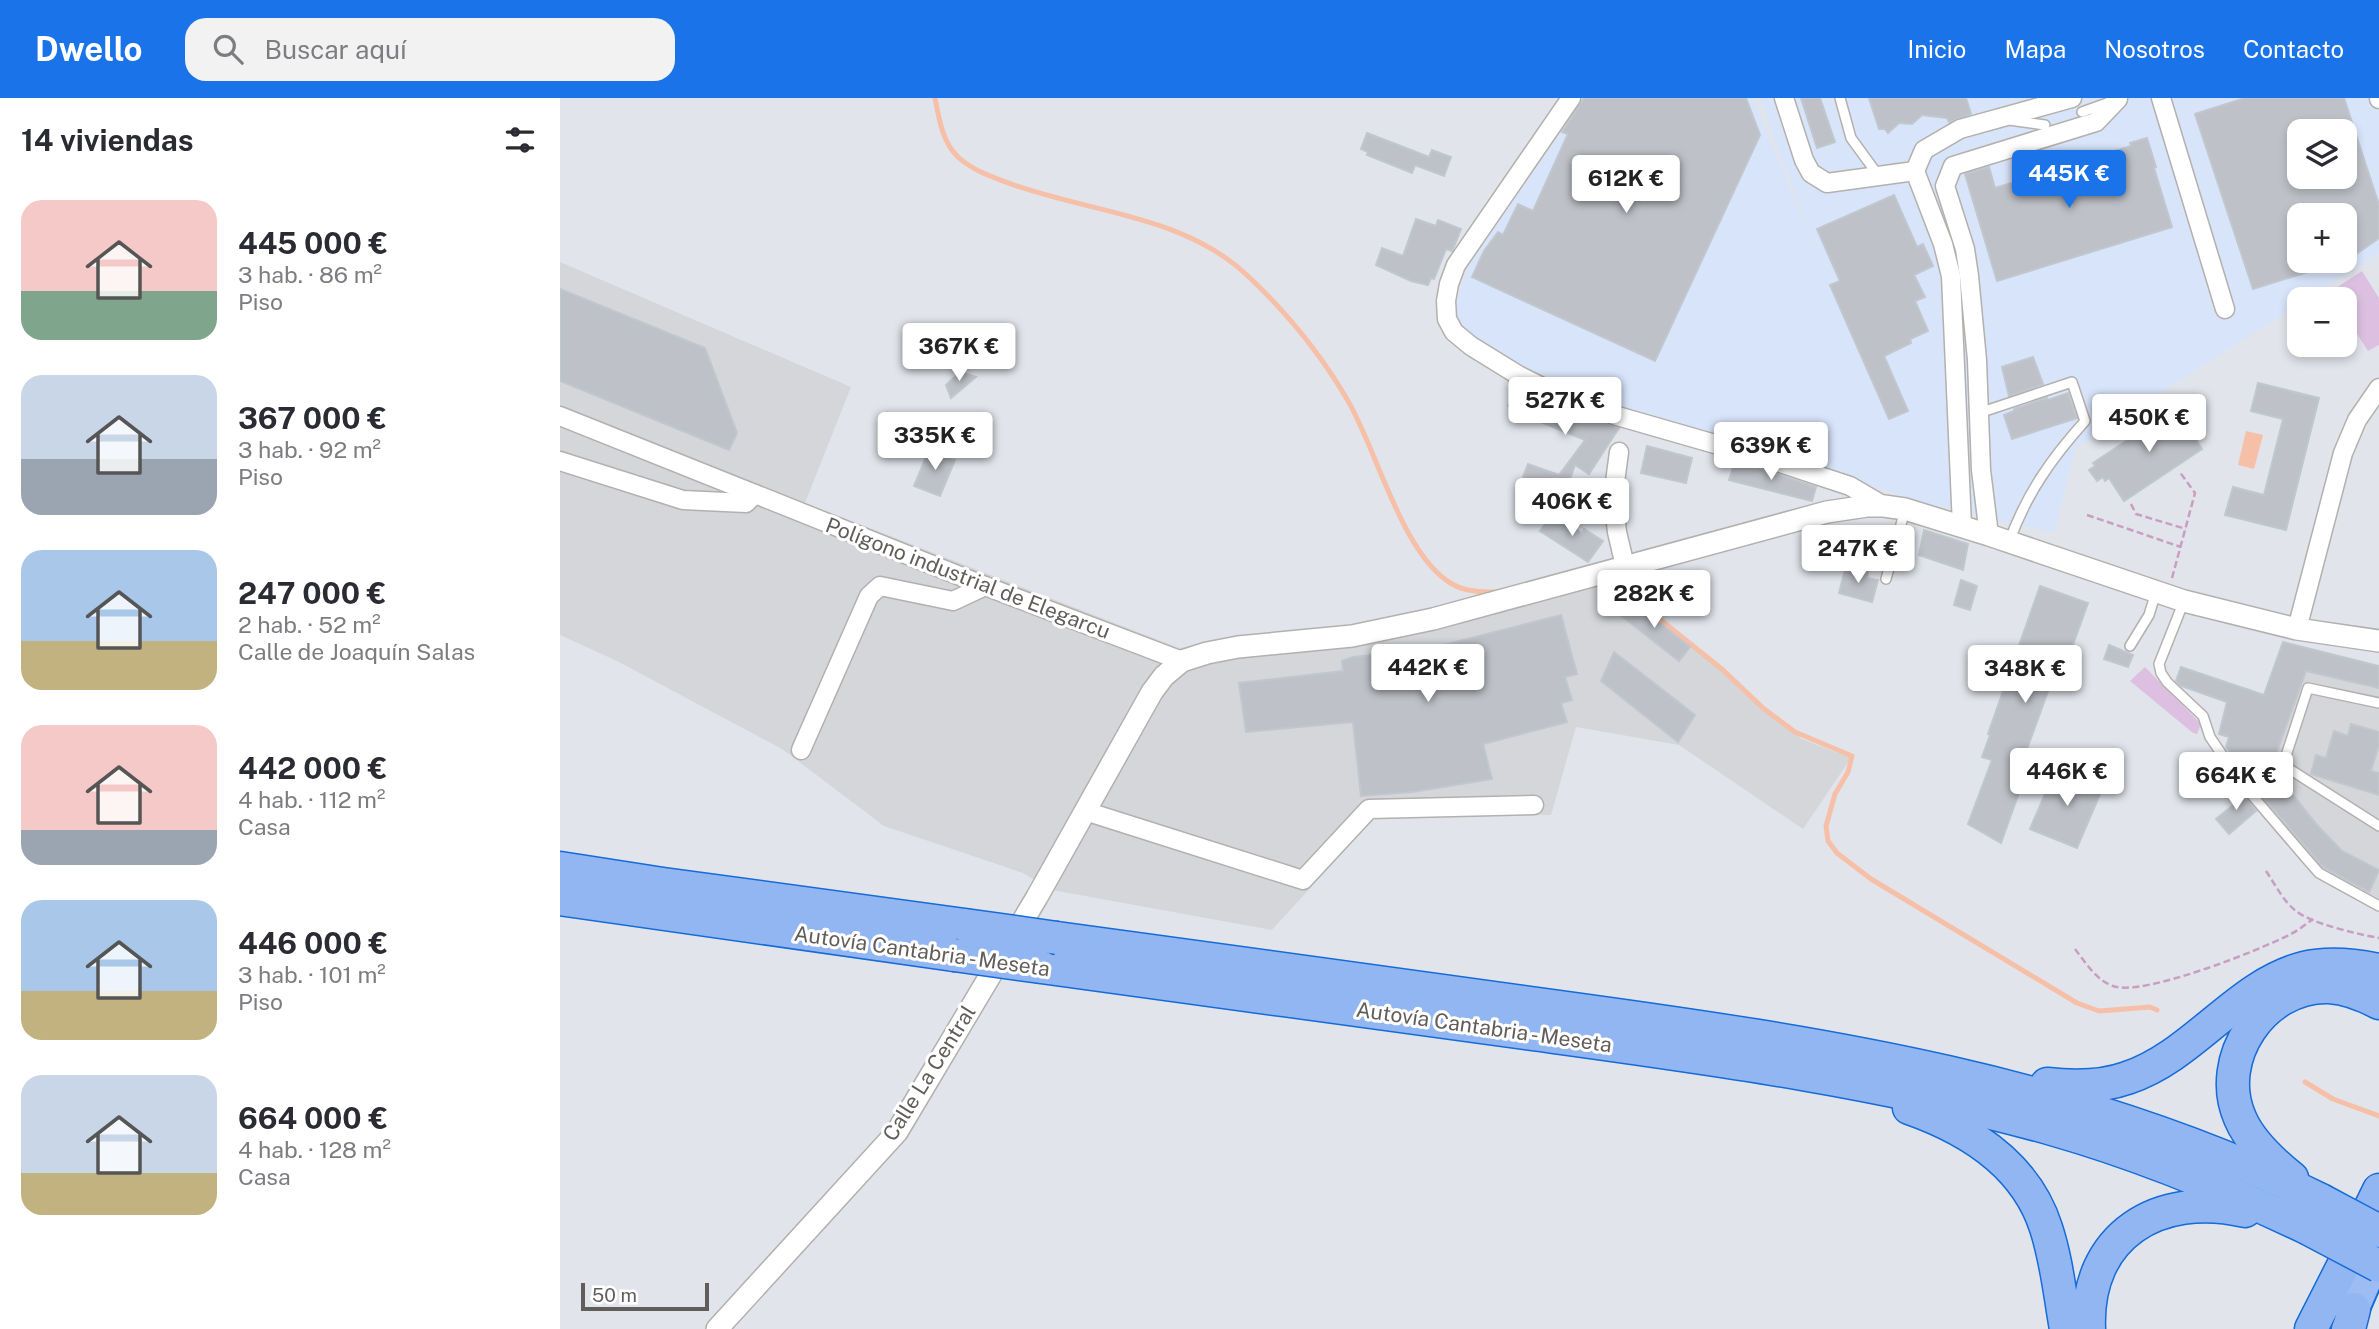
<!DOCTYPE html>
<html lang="es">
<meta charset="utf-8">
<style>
:root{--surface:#fff;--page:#f2f2f3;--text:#2b2b33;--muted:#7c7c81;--accent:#1a73e8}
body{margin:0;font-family:"Public Sans",sans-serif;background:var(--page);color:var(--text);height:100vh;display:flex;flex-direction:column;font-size:26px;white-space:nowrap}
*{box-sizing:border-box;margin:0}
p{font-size:23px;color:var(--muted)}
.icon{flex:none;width:38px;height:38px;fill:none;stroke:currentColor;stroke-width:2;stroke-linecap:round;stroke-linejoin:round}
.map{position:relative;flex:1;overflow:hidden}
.details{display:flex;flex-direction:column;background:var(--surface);width:560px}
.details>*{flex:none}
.fabs{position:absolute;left:1727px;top:21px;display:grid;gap:14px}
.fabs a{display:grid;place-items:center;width:70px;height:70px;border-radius:14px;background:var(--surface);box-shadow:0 4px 10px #0003;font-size:35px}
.scale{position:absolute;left:21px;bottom:18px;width:128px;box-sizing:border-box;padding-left:7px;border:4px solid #615d5a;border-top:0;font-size:19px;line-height:24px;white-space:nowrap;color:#615d5a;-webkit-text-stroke:5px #fff;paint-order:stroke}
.price{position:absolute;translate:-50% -60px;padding:0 16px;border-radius:7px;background:#fff;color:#222;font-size:23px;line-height:46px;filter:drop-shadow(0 2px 4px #0008)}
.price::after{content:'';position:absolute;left:50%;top:42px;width:21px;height:16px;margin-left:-10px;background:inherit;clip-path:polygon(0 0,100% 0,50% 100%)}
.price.current{background:var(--accent);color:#fff}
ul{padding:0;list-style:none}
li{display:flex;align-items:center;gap:21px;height:175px;padding:0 21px}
li span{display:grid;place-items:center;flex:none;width:196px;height:140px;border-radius:21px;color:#555}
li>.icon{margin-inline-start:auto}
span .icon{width:84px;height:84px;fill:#fffc;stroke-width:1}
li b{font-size:30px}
h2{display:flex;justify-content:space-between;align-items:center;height:84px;padding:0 21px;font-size:30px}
header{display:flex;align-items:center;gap:42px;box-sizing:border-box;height:98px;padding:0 35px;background:var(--accent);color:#fff}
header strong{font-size:33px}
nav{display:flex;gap:38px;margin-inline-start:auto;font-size:24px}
.search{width:490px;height:63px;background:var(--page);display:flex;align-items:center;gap:18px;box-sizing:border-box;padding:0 24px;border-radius:21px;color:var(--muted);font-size:26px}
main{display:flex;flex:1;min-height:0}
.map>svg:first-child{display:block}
.commercial{fill:#d8e4fa;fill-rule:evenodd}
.industrial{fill:#d4d6da}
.green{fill:#ddc0e1}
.water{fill:#f6bfa7}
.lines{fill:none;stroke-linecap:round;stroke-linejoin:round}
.stream{stroke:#f6bfa7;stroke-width:5}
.building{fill:#bec1c7;stroke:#c1c7cf;stroke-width:2;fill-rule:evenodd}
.service-casing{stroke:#b3b0ad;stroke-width:12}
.minor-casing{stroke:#b3b0ad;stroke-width:21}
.tertiary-casing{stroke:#b3b0ad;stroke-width:24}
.trunk-casing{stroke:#166bd7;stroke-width:32}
.motorway-casing{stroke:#166bd7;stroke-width:35}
.path{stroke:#c89ec2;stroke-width:2.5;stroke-dasharray:7 3.5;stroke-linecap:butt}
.service{stroke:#fff;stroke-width:9}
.minor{stroke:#fff;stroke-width:18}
.tertiary{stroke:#fff;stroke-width:21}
.trunk{stroke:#9ebcf4;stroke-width:28}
.motorway{stroke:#92b6f2;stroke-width:32}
.motorway-bridge-casing{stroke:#166bd7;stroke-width:35;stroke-linecap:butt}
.motorway-bridge{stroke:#92b6f2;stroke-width:32}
.labels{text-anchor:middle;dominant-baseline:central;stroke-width:6;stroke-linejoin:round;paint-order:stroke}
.street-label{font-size:21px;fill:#615d5a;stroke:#fff}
</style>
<header>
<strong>Dwello</strong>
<div class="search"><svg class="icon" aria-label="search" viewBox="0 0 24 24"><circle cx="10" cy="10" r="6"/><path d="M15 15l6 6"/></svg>Buscar aquí</div>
<nav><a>Inicio</a><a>Mapa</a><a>Nosotros</a><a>Contacto</a></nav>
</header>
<main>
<section class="details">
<h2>14 viviendas<svg class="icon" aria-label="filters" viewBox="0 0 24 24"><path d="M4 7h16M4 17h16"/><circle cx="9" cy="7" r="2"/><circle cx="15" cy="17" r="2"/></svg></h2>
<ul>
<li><span style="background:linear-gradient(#f6c9c9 65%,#7fa58c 0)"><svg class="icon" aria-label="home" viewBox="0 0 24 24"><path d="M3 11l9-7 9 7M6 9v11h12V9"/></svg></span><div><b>445 000 €</b><p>3 hab. · 86 m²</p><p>Piso</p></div></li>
<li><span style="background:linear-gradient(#c9d6e8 60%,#9aa5b1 0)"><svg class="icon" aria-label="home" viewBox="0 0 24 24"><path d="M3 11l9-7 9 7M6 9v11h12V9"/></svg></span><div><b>367 000 €</b><p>3 hab. · 92 m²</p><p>Piso</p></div></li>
<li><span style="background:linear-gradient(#a9c7e8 65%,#c2b280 0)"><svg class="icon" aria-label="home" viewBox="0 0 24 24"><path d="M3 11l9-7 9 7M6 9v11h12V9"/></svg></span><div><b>247 000 €</b><p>2 hab. · 52 m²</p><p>Calle de Joaquín Salas</p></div></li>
<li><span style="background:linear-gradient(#f6c9c9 75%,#9aa5b1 0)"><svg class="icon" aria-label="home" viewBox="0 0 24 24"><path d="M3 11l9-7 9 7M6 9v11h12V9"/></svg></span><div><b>442 000 €</b><p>4 hab. · 112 m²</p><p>Casa</p></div></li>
<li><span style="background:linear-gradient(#a9c7e8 65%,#c2b280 0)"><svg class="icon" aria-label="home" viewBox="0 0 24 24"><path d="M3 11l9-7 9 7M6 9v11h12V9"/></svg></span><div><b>446 000 €</b><p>3 hab. · 101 m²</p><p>Piso</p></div></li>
<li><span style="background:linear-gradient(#c9d6e8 70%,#c2b280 0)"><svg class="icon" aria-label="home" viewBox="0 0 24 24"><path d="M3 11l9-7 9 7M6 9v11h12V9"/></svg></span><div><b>664 000 €</b><p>4 hab. · 128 m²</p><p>Casa</p></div></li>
</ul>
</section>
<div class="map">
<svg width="1819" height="1231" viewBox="0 0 1819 1231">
<rect width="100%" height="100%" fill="#e1e5eb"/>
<path class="commercial" d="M1024 0H1193L1257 155 1199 0H1819V155L1747 201H1740L1739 206 1516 349 1494 435 1361 404 1032 300 966 273 899 230 895 217 900 191 909 167ZM1740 33H1785V79H1740ZM1740 117H1785V163H1740Z"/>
<g class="industrial">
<path d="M0 164 291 289 245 405 619 550 834 523 1072 456 1068 496 1162 573 1206 614 1242 641 1291 660 1243 731 1119 647 1016 629 991 717 816 718 712 832 492 792 463 775 324 728 222 651 57 563 0 537Z"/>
<path d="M1723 544 1819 568V801L1765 774 1677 671Z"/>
</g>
<g class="green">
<path d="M1802 173 1819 200V247L1808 253 1785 217V201H1775L1770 194Z"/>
<path d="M1585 569 1641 626 1637 636 1633 635 1570 583Z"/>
</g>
<path class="water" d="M1686 333 1703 337 1694 371 1678 367Z"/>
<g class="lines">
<g class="stream">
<path d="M375 0C379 20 382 44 398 59 413 73 435 80 454 87 533 115 626 118 689 179 727 215 762 258 788 303 817 352 842 457 892 486 906 494 922 494 938 494"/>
<path d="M1041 483 1055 488 1077 503 1163 572 1203 610 1235 634 1292 658 1288 674 1275 696 1266 728 1268 743 1277 755 1311 781 1517 905 1539 913 1590 909 1597 912"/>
<path d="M1745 984 1773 1001 1819 1018"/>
</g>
</g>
<g class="building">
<path d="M1024 0H1186L1200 37 1095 263 912 179 924 153 938 134 943 137 958 106 973 113 1008 36 1002 34Z"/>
<path d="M1241 0H1260L1275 44 1257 50Z"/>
<path d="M1309 0H1406L1411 16 1389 24 1387 20 1362 17 1352 26 1339 25 1328 35 1325 31H1319Z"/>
<path d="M1685 0H1784L1819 107V140L1785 164V117H1740V163H1772L1773 166 1693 191 1635 16ZM1740 33H1785V79H1740Z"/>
<path d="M807 35 869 59 872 52 891 59 884 78 855 67 852 75 807 57 808 54 801 51Z"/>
<path d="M1587 40 1596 69 1594 70 1612 129 1437 183 1405 76 1429 69 1435 90 1571 48 1570 45Z"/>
<path d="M1334 97 1357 149 1363 146 1373 168 1354 177 1365 199 1355 203 1368 233 1350 241 1351 245 1324 258 1348 313 1329 321 1270 187 1280 183 1257 131Z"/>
<path d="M856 121 876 128 878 122 901 131 893 151 892 153 886 151 874 181 871 180 868 187 851 183 816 167 822 150 843 158Z"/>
<path d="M0 191 145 250 177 335 169 352 0 283Z"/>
<path d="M1473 259 1483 286 1449 298 1442 269Z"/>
<path d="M400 274 416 279 391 300 386 287Z"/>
<path d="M1698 285 1759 300 1726 432 1665 417 1673 389 1704 397 1723 321 1691 313Z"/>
<path d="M955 291 1059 330 1029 376 1015 367 1005 395 963 379 968 366 999 377 1025 342 971 320 972 318 948 308Z"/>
<path d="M1508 295 1517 320 1452 341 1444 317 1454 313V311L1487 300 1488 302Z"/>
<path d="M1627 307 1635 318 1629 322 1631 326 1627 328 1642 351 1564 403 1549 380 1545 383 1543 379 1537 383 1529 372 1535 368 1533 365 1619 308 1621 311Z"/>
<path d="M1087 348 1132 360 1126 385 1081 375Z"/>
<path d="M377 351 392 357 391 361 395 362 380 398 354 388 369 352 376 354Z"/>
<path d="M1175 363 1256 389 1252 403 1169 382Z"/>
<path d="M992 417 1011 431 1013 429 1022 435 1024 431 1043 443 1028 464 980 433Z"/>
<path d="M1364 432 1408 446 1403 472 1359 457Z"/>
<path d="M1286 468 1308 474 1307 480 1318 482 1312 504 1279 495Z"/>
<path d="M1401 482 1417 488 1410 512 1394 507Z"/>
<path d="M1480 488 1528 505 1502 577 1495 574 1459 673 1466 675 1441 745 1408 726 1432 662 1422 659 1430 637 1428 636Z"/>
<path d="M1069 500 1130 549 1119 563 1059 516Z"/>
<path d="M1001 517 1017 576 1005 579 1012 602 1001 605 1007 624 923 646 932 681 852 694 801 698 793 624 686 634 679 585 783 573 782 563 793 559 872 550Z"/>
<path d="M1723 544 1819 568V590L1746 573 1712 667 1708 666 1757 727 1782 753 1819 772 1809 794 1763 769 1685 678 1679 666 1666 649 1669 639 1659 636 1667 604 1621 588 1616 583 1621 569 1704 597Z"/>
<path d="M1549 547 1573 557 1568 569 1544 561Z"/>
<path d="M1054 554 1135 617 1118 644 1041 583Z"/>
<path d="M1791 626 1819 634V646L1811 673 1819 675V697L1751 676 1756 657 1766 660 1774 633 1788 638Z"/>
<path d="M1496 670 1543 689 1517 750 1470 731Z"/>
<path d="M1674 687 1696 713 1669 736 1656 721 1676 705 1669 696Z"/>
</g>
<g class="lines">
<defs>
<g id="service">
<path d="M1280 0 1291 40 1318 77"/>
<path d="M1522 14 1550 4"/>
<path d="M1449 22 1485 27"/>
<path d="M1419 315 1512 284 1525 323C1491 361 1467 395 1449 444"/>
<path d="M1326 481 1345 412"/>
<path d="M1624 503 1599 566 1601 575 1607 584 1643 618 1650 639 1679 682 1745 759 1759 775 1819 808"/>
<path d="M1570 548 1589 517 1596 494"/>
<path d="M1819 605 1748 590 1723 667 1819 728"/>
</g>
<g id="minor">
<path d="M1011 0 896 167 889 186 886 203 887 221 894 234 911 248 958 277 980 288 1054 317 1214 363 1290 388 1324 408"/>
<path d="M1224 0 1244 62 1251 75 1267 85 1355 73 1364 52 1400 31 1512 0"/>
<path d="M1601 0 1665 211"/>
<path d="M1819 0V1"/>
<path d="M1355 73 1383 146 1391 178 1402 428"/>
<path d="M0 318 425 488 622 563"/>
<path d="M1059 354 1053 399 1057 434 1065 468"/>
<path d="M0 363 123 402 186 405 195 396"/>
<path d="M1429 437 1421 372 1417 262 1409 178 1405 151 1385 88 1393 68 1536 24 1558 1"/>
<path d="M1737 531 1783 355 1797 322 1819 290"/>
<path d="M241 652 309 498 320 488 393 503 425 488"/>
<path d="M525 713 743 782 809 711 974 707"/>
</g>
<path id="tertiary" d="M157 1231 337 1034 477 799 592 594 604 578 622 563 647 555 678 549 792 538 873 521 1267 414 1307 408H1324L1345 411 1429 437 1624 503 1737 531 1819 543"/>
<path id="trunk" d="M1786 1231 1819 1155"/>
<g id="motorway">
<path d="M0 770 103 786 405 827"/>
<path d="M0 801 394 857"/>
<path d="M497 840C665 863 833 886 1000 909 1263 945 1520 983 1761 1102"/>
<path d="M481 869C645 891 808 914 972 936 1147 960 1322 983 1492 1031 1580 1056 1665 1091 1747 1130"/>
<path d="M1487 986C1514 989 1542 989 1567 980 1634 958 1677 887 1744 870 1769 864 1795 867 1819 872"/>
<path d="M1349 1010C1409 1031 1466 1067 1486 1130 1497 1163 1500 1198 1506 1231"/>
<path d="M1732 1080C1712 1064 1690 1044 1680 1020 1654 961 1703 887 1769 889 1786 890 1804 897 1819 905"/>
<path d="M1797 1137 1819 1092"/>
<path d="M1529 1231C1525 1137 1599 1093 1685 1113"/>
<path d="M1751 1231 1788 1158"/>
<path d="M1789 1231 1794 1211"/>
</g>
</defs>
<use href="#service" class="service-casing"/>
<use href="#minor" class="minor-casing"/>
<use href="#tertiary" class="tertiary-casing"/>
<use href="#trunk" class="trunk-casing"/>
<use href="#motorway" class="motorway-casing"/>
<g class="path">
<path d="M1571 406 1576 416 1626 431"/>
<path d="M1527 417 1621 449"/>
<path d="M1612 480 1635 395 1619 373"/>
<path d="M1706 773C1715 786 1723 803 1736 813 1752 826 1798 836 1819 840"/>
<path d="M1515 851C1525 864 1537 883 1553 888 1583 899 1700 852 1731 836 1739 832 1746 826 1753 821"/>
</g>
<use href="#service" class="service"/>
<use href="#minor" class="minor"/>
<use href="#tertiary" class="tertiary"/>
<use href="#trunk" class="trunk"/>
<use href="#motorway" class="motorway"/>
<defs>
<g id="motorway-bridge">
<path d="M405 827 497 840"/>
<path d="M394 857 481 869"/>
<path d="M1761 1102 1819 1133"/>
<path d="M1747 1130 1819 1168"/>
</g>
</defs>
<use href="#motorway-bridge" class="motorway-bridge-casing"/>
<use href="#motorway-bridge" class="motorway-bridge"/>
</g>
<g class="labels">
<g class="street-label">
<text transform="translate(408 480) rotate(21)">Polígono industrial de Elegarcu</text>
<text transform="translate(362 853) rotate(8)">Autovía Cantabria - Meseta</text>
<text transform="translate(924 929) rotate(8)">Autovía Cantabria - Meseta</text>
<text transform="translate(369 975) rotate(-58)">Calle La Central</text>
</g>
</g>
</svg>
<div class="fabs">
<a><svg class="icon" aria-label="layers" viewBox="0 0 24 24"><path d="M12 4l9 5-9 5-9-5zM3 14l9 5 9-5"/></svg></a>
<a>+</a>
<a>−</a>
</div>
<div class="scale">50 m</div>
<b class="price current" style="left:1509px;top:112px">445K €</b>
<b class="price" style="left:1066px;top:117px">612K €</b>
<b class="price" style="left:399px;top:285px">367K €</b>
<b class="price" style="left:1005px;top:339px">527K €</b>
<b class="price" style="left:1589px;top:356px">450K €</b>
<b class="price" style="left:375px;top:374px">335K €</b>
<b class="price" style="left:1211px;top:384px">639K €</b>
<b class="price" style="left:1012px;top:440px">406K €</b>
<b class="price" style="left:1298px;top:487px">247K €</b>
<b class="price" style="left:1094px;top:532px">282K €</b>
<b class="price" style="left:868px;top:606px">442K €</b>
<b class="price" style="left:1465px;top:607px">348K €</b>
<b class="price" style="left:1507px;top:710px">446K €</b>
<b class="price" style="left:1676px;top:714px">664K €</b>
</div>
</main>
